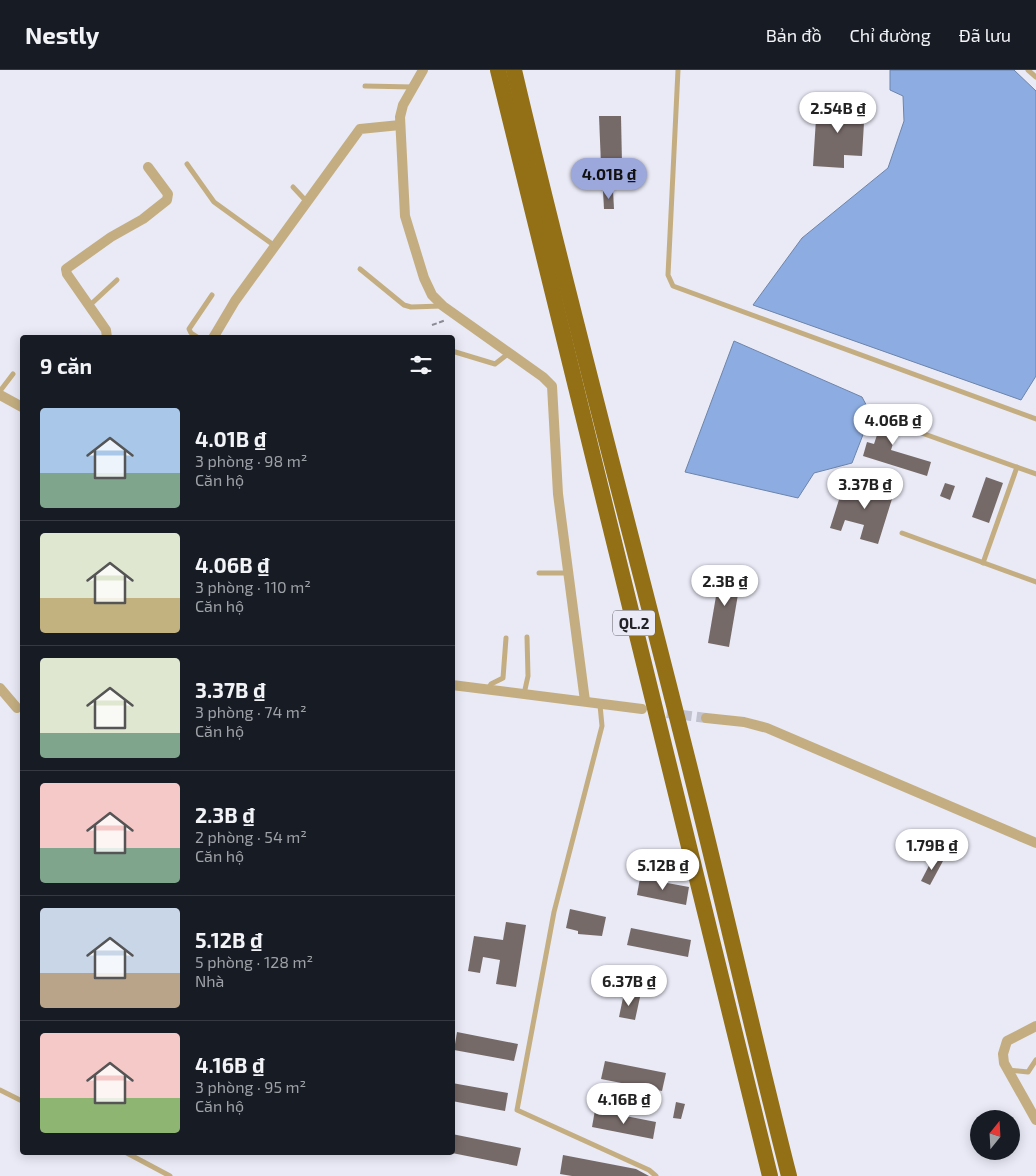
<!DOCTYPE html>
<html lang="vi">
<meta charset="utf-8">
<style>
:root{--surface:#171b24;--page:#242831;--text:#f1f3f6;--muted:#9ea1a6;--line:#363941;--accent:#9ca7dc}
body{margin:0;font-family:"Exo 2",sans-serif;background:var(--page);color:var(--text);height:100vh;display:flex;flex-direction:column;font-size:19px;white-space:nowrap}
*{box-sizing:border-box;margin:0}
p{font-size:16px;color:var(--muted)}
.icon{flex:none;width:28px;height:28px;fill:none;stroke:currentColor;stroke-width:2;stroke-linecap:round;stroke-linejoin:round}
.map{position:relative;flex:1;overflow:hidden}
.sheet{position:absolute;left:20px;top:265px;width:435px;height:820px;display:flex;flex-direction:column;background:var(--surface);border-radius:5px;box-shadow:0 2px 12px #0003}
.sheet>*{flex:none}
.needle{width:32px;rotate:18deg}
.controls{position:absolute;left:970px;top:1040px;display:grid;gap:10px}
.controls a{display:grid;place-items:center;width:50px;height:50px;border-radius:50%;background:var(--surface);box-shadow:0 2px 12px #0003;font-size:25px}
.price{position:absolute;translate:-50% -42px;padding:0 11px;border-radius:18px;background:#fff;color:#222;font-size:16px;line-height:32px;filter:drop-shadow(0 1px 2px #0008)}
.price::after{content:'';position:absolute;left:50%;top:30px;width:15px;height:11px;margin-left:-8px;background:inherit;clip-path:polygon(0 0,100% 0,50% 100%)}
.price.current{background:var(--accent);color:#111}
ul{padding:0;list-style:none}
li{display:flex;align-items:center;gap:15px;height:125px;padding:0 20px}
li+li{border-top:1px solid var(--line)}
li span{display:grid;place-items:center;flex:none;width:140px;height:100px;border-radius:5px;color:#555}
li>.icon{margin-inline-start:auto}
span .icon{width:60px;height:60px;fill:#fffc;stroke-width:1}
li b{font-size:21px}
h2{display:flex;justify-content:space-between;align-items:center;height:60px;padding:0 20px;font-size:21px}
header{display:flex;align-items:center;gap:30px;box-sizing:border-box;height:70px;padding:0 25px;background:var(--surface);border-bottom:1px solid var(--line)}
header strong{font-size:24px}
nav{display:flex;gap:28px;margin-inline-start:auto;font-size:18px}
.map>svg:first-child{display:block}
.water{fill:#8dade2;stroke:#6d84aa}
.building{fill:#766a68}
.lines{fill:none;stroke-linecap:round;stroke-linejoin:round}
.minor-tunnel{stroke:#c1c2cd;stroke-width:10;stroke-dasharray:10 5;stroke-linecap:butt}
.path{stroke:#8a8b93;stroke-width:2;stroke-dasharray:5 2.5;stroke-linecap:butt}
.service{stroke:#c4ae81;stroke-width:5}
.minor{stroke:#c4ae81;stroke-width:10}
.trunk{stroke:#937016;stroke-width:16}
.labels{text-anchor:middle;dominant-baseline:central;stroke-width:4;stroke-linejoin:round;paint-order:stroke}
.shield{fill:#e9eaf6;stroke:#5e5f65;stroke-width:1}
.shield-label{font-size:15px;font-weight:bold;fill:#232327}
</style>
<header>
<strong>Nestly</strong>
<nav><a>Bản đồ</a><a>Chỉ đường</a><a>Đã lưu</a></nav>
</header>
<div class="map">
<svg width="1036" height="1106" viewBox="0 0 1036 1106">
<rect width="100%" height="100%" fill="#e9eaf6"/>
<g class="water">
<path d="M890 0H1014L1036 21V306L1021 330 753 235 802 168 888 98 904 51 903 26 890 20Z"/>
<path d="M734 271 862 327 871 344 852 393 814 403 798 428 685 402Z"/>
</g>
<g class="building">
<path d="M817 33 865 36 862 86 844 85V98L813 96Z"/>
<path d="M599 46H621L622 94 601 95Z"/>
<path d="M613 120 614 139H604L603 121Z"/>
<path d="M886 338 903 343 891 380 931 392 927 406 863 386 867 372 874 374Z"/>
<path d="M986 407 1003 413 989 453 972 447Z"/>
<path d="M878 411 896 416 878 474 860 469 864 455 845 450 841 461 830 458 844 414 874 425Z"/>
<path d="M945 413 955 416 950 430 940 426Z"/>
<path d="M721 497 742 501 729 577 708 573Z"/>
<path d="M934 786 943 791 930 815 921 811Z"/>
<path d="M640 808 689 817 686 835 637 825Z"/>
<path d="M570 839 606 847 602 866 578 864V861L566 858Z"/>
<path d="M506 852 526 855 516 917 496 914 500 890 483 887 480 903 468 901 474 866 503 870Z"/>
<path d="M631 858 691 870 688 887 627 875Z"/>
<path d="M624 923 640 927 635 950 619 947Z"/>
<path d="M457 962 518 974 514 991 454 980Z"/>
<path d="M605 991 666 1003 662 1021 601 1009Z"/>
<path d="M452 1013 508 1023 505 1041 452 1031Z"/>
<path d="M676 1032 685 1034 681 1049 673 1048Z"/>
<path d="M595 1040 656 1052 653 1069 592 1057Z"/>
<path d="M452 1064 521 1078 517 1096 452 1083Z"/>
<path d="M563 1085 636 1099 649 1106H572L560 1104Z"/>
</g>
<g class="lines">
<path class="minor-tunnel" d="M652 641 706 648"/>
<path class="path" d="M432 255 446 250"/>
<g class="service">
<path d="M678 0 668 205 673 216 1036 349"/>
<path d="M1028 0 1036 7"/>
<path d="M365 16 413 17"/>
<path d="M187 94 214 132 275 176"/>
<path d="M293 117 307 132"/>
<path d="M360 199 404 235 411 237 442 236"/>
<path d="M89 236 117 210"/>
<path d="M199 268 191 263 189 259 212 225"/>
<path d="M452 281 495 294 509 283"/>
<path d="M0 321 13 304"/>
<path d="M905 357 1036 404"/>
<path d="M902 463 1036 512"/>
<path d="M983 493 1017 397"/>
<path d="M539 503H569"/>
<path d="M488 619 491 614 503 608 506 568"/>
<path d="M524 624 528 606 527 567"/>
<path d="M600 635 602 656 554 842 517 1040 649 1100 656 1106"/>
<path d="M1008 1000 1028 1002 1036 990"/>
<path d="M0 1020 22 1031"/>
<path d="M125 1082 170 1106"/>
</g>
<g class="minor">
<path d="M423 0 403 35 400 47 405 146 424 208 432 225 443 236 543 307 552 316 558 424 585 631"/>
<path d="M107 268 106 260 67 204 66 199 111 167 143 149 167 130 168 124 148 97"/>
<path d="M213 268 235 231 360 59 400 55"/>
<path d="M0 325 22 337"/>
<path d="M452 615 642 639"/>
<path d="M0 618 17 638"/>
<path d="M706 648 744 652 767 658 1036 773"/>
<path d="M1036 956 1007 971 1003 984 1004 993 1036 1050"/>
</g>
<g class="trunk">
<path d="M498 0 770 1106"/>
<path d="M514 0C572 247 639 492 700 739 730 861 758 984 789 1106"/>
</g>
</g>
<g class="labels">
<rect class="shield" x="613" y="540.5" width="42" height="25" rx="4"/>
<g class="shield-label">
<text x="634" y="553">QL.2</text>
</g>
</g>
</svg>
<div class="controls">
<a><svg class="needle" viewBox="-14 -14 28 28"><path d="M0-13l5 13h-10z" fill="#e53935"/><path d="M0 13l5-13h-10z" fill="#9ea1a6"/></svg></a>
</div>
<b class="price" style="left:838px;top:64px">2.54B ₫</b>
<b class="price current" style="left:609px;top:130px">4.01B ₫</b>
<b class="price" style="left:893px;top:376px">4.06B ₫</b>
<b class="price" style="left:865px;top:440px">3.37B ₫</b>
<b class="price" style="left:725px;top:537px">2.3B ₫</b>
<b class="price" style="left:932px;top:801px">1.79B ₫</b>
<b class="price" style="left:663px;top:821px">5.12B ₫</b>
<b class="price" style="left:629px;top:937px">6.37B ₫</b>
<b class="price" style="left:624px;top:1055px">4.16B ₫</b>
<section class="sheet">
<h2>9 căn<svg class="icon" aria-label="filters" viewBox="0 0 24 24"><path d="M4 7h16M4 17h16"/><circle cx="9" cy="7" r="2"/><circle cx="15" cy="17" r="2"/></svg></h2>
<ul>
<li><span style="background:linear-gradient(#a9c7e8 65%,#7fa58c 0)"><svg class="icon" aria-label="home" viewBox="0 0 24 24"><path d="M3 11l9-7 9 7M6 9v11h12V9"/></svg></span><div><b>4.01B ₫</b><p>3 phòng · 98 m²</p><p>Căn hộ</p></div></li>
<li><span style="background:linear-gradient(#dfe7d0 65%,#c2b280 0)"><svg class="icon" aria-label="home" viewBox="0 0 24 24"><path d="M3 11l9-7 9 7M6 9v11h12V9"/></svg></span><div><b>4.06B ₫</b><p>3 phòng · 110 m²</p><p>Căn hộ</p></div></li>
<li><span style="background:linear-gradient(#dfe7d0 75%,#7fa58c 0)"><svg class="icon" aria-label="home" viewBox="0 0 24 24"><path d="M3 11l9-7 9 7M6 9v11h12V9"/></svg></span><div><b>3.37B ₫</b><p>3 phòng · 74 m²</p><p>Căn hộ</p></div></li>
<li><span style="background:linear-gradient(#f6c9c9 65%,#7fa58c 0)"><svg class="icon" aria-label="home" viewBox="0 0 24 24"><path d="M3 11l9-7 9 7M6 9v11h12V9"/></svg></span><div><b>2.3B ₫</b><p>2 phòng · 54 m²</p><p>Căn hộ</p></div></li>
<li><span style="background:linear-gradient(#c9d6e8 65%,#b9a48a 0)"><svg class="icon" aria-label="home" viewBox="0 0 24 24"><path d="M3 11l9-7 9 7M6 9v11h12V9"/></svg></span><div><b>5.12B ₫</b><p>5 phòng · 128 m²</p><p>Nhà</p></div></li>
<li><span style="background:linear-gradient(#f6c9c9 65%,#8fb573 0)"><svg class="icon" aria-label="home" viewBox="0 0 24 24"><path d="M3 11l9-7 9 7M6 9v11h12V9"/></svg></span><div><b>4.16B ₫</b><p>3 phòng · 95 m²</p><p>Căn hộ</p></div></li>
</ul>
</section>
</div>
